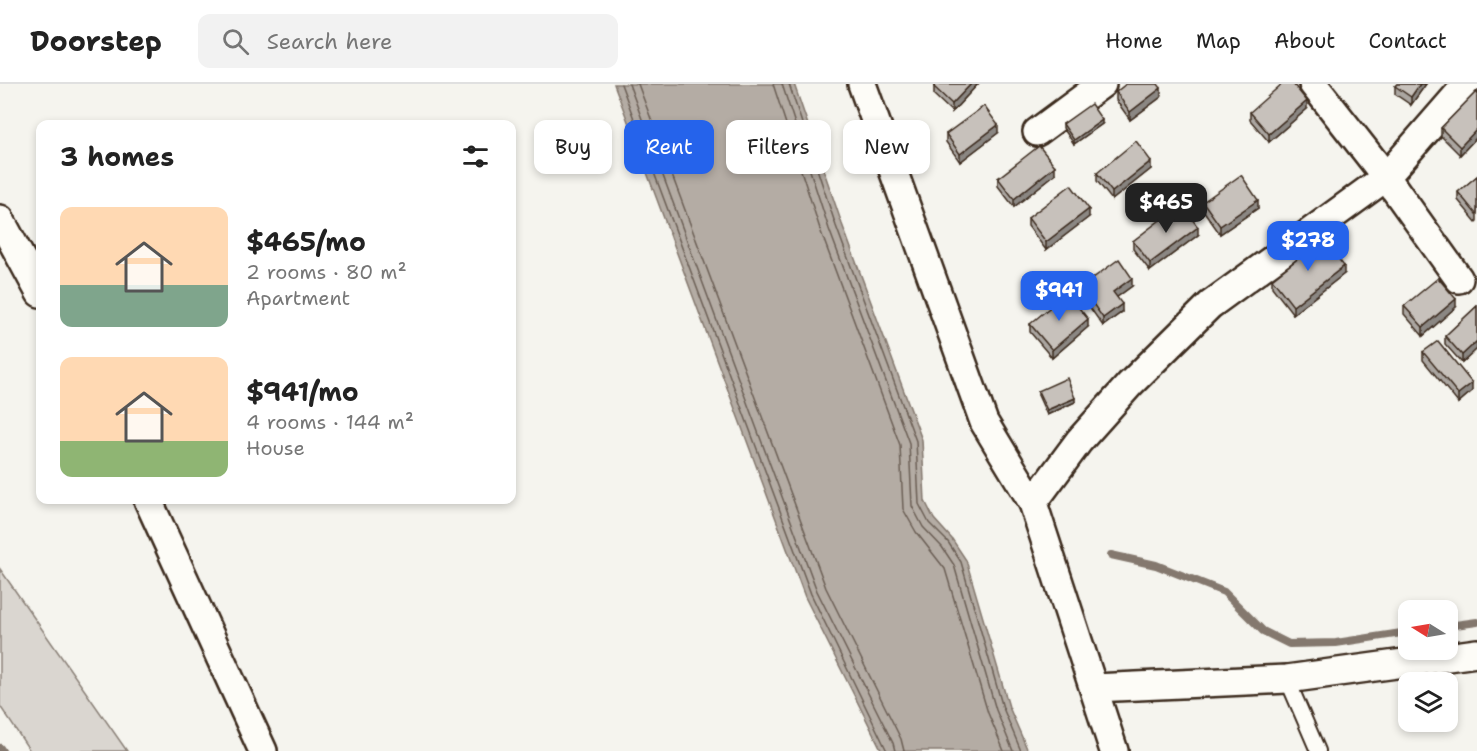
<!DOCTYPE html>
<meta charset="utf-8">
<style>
:root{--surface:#fff;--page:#f2f2f2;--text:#222;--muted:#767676;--line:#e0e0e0;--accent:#2563eb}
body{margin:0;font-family:"Shantell Sans",sans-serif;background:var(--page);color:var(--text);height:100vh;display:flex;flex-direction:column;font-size:22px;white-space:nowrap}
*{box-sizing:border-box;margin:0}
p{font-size:20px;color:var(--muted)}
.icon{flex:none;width:33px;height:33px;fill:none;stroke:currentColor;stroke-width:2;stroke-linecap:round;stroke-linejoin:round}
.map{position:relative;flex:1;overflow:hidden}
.details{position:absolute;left:36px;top:36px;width:480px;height:384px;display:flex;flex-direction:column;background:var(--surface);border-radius:12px;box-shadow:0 3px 9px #0003}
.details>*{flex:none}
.banner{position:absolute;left:534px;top:36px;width:570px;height:54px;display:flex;gap:12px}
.needle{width:39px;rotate:281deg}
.buttons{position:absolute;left:1398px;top:516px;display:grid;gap:12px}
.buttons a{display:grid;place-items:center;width:60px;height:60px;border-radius:12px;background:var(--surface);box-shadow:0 3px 9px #0003;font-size:30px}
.price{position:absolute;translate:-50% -51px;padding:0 14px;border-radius:12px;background:var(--accent);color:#fff;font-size:20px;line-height:39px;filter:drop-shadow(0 2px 3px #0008)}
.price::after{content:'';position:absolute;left:50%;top:36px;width:18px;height:14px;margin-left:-9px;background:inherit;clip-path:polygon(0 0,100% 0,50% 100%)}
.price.on{background:#222;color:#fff}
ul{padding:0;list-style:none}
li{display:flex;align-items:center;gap:18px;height:150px;padding:0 24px}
li span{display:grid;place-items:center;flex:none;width:168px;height:120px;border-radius:12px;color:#555}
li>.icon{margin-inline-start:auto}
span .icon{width:72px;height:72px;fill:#fffc;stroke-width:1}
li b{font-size:26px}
h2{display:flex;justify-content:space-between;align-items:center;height:72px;padding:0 24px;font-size:26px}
.pill{padding:0 21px;border-radius:12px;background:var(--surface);box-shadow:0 3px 9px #0003;font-size:21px;line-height:54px}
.pill.on{background:var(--accent);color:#fff}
header{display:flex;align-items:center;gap:36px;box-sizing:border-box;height:84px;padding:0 30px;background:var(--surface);border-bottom:2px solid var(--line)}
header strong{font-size:28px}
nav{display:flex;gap:33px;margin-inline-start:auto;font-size:21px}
.search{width:420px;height:54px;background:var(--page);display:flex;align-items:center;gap:15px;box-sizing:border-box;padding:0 21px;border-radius:12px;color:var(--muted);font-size:22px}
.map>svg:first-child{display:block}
.green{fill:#dad6d0;stroke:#8a8077;stroke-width:1.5}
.water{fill:#b4aca4;stroke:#84786e;stroke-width:1.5}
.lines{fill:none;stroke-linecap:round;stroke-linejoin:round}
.shore{stroke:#6b5e54;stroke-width:1.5}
.stream{stroke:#84786e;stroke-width:8}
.lane-casing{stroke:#3b2a1e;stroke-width:18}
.street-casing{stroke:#3b2a1e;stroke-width:32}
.lane{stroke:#fdfcf7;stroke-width:14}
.street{stroke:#fdfcf7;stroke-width:27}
.wall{fill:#aba6a1;stroke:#3b2a1e;stroke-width:1.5}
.shaded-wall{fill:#8b8783;stroke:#3b2a1e;stroke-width:1.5}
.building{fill:#c7c1bb;stroke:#3b2a1e;stroke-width:1.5}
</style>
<header>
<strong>Doorstep</strong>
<div class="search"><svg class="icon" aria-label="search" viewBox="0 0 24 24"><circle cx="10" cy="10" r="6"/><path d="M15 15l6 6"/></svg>Search here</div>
<nav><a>Home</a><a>Map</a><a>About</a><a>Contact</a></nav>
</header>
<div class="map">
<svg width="1477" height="667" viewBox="0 0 1477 667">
<rect width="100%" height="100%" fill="#f5f4ee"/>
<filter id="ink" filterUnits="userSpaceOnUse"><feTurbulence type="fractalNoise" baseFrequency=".0167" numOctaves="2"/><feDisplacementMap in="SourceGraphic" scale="12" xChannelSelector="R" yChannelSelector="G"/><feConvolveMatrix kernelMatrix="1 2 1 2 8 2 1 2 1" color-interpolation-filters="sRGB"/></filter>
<g filter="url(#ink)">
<path class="green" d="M0 485 127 667H30L0 622Z"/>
<path class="water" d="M614 0H794L842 140 922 356 925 417 934 435 952 455 966 476 1009 623 1028 667H882L805 513Z"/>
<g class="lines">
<g class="shore">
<path d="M621 0 811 510 887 667"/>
<path d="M629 0 817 507 893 659 895 667"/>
<path d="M638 0 826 504 901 655 904 667"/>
<path d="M773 0 821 148 900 361 903 425 916 448 945 485 988 629 1004 667"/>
<path d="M782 0 829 145 909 359 912 422 923 443 942 463 954 481 996 626 1013 667"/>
<path d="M789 0 836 142 916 357 919 420 929 439 948 458 961 478 1003 624 1021 667"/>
</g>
<g class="stream">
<path d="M1111 471 1156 481 1224 508 1263 547 1289 560 1336 559 1408 548"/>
<path d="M1448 542 1477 538"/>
<path d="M0 664 2 667"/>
</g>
<defs>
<path id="lane" d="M1287 595 1318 667"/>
<g id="street">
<path d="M862 0 984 338 1033 419 1114 667"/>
<path d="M1313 0 1386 93 1459 195"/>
<path d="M1037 48 1102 0"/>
<path d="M0 135 40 209"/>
<path d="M148 416 263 667"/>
<path d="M1033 419 1079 357 1130 300 1210 221 1386 93 1467 0"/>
<path d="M1094 604 1287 595 1477 569"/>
</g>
</defs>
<use href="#lane" class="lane-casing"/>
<use href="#street" class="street-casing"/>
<use href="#lane" class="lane"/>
<use href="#street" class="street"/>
</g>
<g class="wall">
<path d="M978 0 952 28 934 11V3Z"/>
<path d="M1397 0H1426L1411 21 1395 10V2Z"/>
<path d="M1477 7V53L1460 71 1441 52V44Z"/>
<path d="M1116 8 1161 13 1130 36 1116 16Z"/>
<path d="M1307 25 1269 58 1250 36V28Z"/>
<path d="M1063 40H1102L1074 60 1063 44Z"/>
<path d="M998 49 960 78 946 58V50Z"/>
<path d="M1151 85 1112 116 1097 97V89Z"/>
<path d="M1055 90 1014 123 998 102V94Z"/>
<path d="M1477 92V137L1476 138 1458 116V108Z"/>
<path d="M1203 118 1258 124 1220 150 1203 126Z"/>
<path d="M1089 133 1046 166 1028 142V134Z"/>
<path d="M1198 151 1150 187 1133 165V157Z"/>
<path d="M1344 190 1293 230 1272 203V195Z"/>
<path d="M1132 202 1117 213 1122 228 1103 242 1081 211V203Z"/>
<path d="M1404 222 1456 223 1423 252 1404 230Z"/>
<path d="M1477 222V265L1462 279 1445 260V252Z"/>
<path d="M1030 240 1088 243 1052 274 1030 248Z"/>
<path d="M1423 268 1472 307 1458 319 1423 276Z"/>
<path d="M1038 307 1075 318 1047 331 1038 311Z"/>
</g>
<g class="shaded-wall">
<path d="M971 0H978L952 28V20Z"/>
<path d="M1420 0H1426L1411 21V13Z"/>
<path d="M1161 4V13L1130 36V28Z"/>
<path d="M1307 17V25L1269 58V50Z"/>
<path d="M1102 36V40L1074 60V56Z"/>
<path d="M998 41V49L960 78V70Z"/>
<path d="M1477 45V53L1460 71V63Z"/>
<path d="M1151 77V85L1112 116V108Z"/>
<path d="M1055 82V90L1014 123V115Z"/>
<path d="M1258 116V124L1220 150V142Z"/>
<path d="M1089 125V133L1046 166V158Z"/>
<path d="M1198 143V151L1150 187V179Z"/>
<path d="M1344 182V190L1293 230V222Z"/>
<path d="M1132 194V202L1113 216V208Z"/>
<path d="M1456 215V223L1423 252V243Z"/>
<path d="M1122 220V228L1103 242V234Z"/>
<path d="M1088 235V243L1052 274V266Z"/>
<path d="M1477 257V265L1462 279V271Z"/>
<path d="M1472 299V307L1458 319V310Z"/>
<path d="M1075 314V318L1047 331V326Z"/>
</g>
<g class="building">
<path d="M936 0H971L952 20 934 3Z"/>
<path d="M1126 0H1158L1161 4 1130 28 1116 8Z"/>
<path d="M1282 0H1293L1307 17 1269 50 1250 28Z"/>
<path d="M1397 0H1420L1411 13 1395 2Z"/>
<path d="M1477 7V45L1460 63 1441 44Z"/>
<path d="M1091 20 1102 36 1074 56 1063 40Z"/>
<path d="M984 22 998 41 960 70 946 50Z"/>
<path d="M1136 57 1151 77 1112 108 1097 89Z"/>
<path d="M1039 62 1055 82 1014 115 998 94Z"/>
<path d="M1241 91 1258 116 1220 142 1203 118Z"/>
<path d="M1477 92V129L1476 130 1458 108Z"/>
<path d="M1071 101 1089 125 1046 158 1028 134Z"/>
<path d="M1181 120 1198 143 1150 179 1133 157Z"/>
<path d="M1323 155 1344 182 1293 222 1272 195Z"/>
<path d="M1119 175 1132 194 1113 208 1122 220 1103 234 1081 203Z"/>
<path d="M1438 194 1456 215 1423 243 1404 222Z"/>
<path d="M1067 209 1088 235 1052 266 1030 240Z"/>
<path d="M1477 222V257L1462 271 1445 252Z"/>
<path d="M1438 257 1472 299 1458 310 1423 268Z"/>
<path d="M1067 294 1075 314 1047 326 1038 307Z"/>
</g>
</g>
</svg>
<div class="buttons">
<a><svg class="needle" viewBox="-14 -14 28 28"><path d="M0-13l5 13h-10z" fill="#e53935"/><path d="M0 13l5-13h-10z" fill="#767676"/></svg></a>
<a><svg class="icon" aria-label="layers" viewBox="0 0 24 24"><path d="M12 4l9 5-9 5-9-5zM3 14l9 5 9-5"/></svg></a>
</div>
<b class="price on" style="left:1166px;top:150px">$465</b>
<b class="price" style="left:1308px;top:188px">$278</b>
<b class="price" style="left:1059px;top:238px">$941</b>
<div class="banner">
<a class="pill">Buy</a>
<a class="pill on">Rent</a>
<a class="pill">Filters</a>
<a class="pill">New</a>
</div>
<section class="details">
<h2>3 homes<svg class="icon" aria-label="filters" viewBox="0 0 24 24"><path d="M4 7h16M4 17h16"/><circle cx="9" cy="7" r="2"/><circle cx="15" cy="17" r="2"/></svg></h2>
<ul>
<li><span style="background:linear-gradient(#ffd9b3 65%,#7fa58c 0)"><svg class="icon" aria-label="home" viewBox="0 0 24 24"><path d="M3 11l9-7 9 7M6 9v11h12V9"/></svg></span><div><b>$465/mo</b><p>2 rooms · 80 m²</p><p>Apartment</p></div></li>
<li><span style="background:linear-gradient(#ffd9b3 70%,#8fb573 0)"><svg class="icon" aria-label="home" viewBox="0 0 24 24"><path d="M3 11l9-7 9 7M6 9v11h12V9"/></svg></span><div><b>$941/mo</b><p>4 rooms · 144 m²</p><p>House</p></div></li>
</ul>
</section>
</div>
